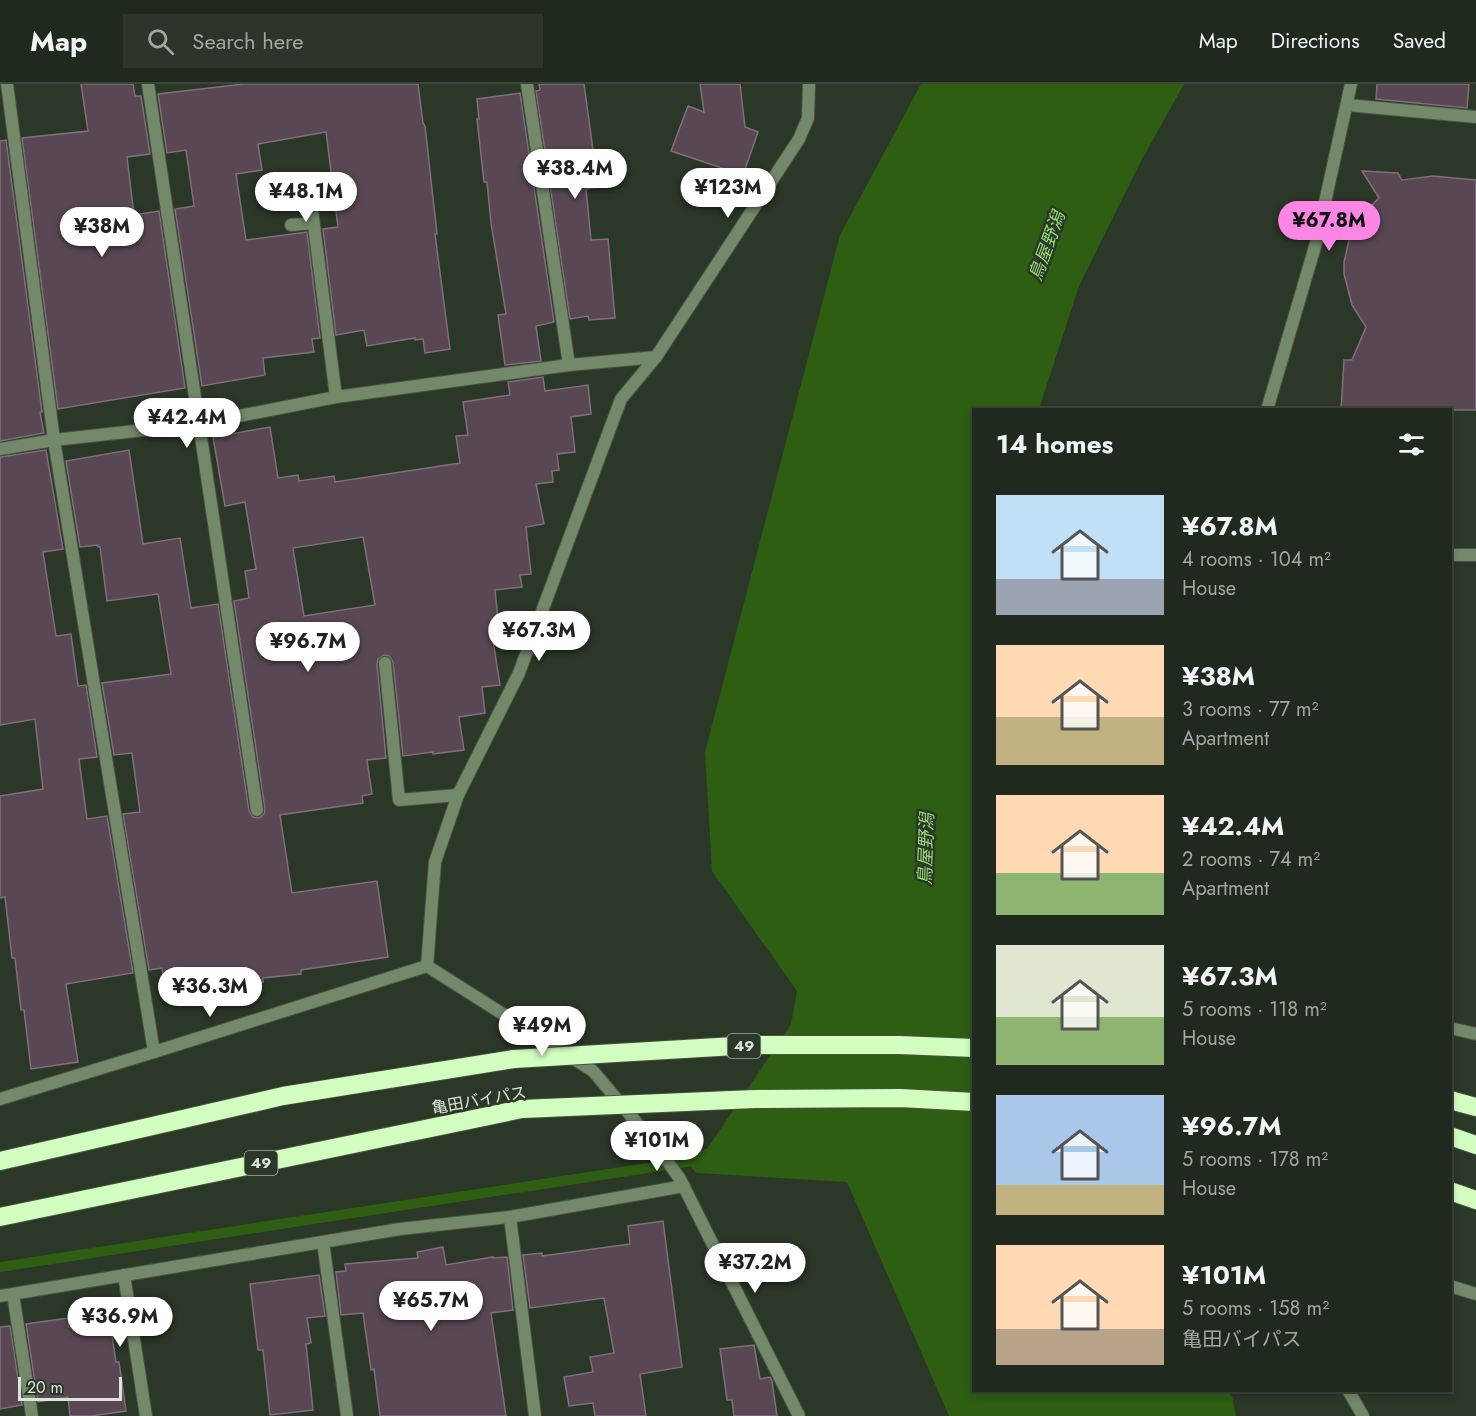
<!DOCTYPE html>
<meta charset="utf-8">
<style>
:root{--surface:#20291d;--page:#2d352a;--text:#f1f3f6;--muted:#a2a6a4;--line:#3d453b;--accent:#fc86e3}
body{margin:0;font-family:Jost,"Noto Sans JP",sans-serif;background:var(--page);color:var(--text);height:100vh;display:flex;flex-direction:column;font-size:22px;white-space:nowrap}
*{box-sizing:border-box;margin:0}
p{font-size:20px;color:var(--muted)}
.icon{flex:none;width:33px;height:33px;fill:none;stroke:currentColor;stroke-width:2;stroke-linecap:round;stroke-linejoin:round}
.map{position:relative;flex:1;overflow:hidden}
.side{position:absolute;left:972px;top:324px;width:480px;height:984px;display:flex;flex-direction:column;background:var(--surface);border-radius:0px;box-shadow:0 3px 9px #0003,0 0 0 2px var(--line)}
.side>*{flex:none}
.scale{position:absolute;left:18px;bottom:15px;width:104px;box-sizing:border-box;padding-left:6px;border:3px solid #dde4da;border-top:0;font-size:16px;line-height:21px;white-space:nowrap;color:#dde4da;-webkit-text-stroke:4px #2b3727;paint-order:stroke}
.price{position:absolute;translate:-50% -51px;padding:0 14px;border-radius:21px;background:#fff;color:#222;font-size:20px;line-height:39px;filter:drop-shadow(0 2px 3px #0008)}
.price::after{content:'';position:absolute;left:50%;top:36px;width:18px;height:14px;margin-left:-9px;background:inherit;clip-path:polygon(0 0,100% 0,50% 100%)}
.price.current{background:var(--accent);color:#111}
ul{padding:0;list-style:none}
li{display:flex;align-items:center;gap:18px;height:150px;padding:0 24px}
li span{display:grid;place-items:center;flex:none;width:168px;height:120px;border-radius:0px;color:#555}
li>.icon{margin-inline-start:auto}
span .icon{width:72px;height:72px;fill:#fffc;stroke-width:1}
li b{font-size:26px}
h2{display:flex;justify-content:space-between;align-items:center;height:72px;padding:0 24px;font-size:26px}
header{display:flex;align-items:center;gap:36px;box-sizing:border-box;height:84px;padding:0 30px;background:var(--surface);border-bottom:2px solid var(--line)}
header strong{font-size:28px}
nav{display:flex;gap:33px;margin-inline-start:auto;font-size:21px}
.search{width:420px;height:54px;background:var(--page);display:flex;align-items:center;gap:15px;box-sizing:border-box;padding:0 21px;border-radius:0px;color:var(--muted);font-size:22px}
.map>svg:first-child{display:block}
.water{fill:#2d5e12}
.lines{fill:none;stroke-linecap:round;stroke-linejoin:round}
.stream{stroke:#2d5e12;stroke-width:10}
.building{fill:#594854;stroke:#816e7c;stroke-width:1.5;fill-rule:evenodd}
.lane-casing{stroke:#475344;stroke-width:14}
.street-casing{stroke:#475344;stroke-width:14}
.highway-casing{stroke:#475344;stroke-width:20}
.lane{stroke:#73896a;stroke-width:12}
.street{stroke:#73896a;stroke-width:12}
.highway{stroke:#d2fec0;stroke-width:18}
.highway-bridge-casing{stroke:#475344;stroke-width:20;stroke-linecap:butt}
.highway-bridge{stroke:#d2fec0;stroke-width:18}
.labels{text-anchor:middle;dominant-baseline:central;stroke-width:5;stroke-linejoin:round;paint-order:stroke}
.shield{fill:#2b3727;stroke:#a8b0a4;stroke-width:1.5}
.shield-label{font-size:15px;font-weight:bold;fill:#dde4da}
.street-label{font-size:16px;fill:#dde4da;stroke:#2b3727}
.water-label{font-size:18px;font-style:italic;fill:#96db79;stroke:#2b3727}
</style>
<header>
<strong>Map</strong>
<div class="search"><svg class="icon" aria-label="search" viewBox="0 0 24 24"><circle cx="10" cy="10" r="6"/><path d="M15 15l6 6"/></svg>Search here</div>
<nav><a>Map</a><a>Directions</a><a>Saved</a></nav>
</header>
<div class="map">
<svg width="1476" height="1332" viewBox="0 0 1476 1332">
<rect width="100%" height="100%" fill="#2b3727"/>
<path class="water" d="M921 0H1184L1141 77 1079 202 1039 325 974 326V648L970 690 974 709V1306L1228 1307 1232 1312 1236 1332H949L847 1098 696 1089 680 1069 707 1065 791 940 797 907 712 787 705 668 840 151Z"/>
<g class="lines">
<path class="stream" d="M0 1183 687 1078"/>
</g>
<g class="building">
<path d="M81 0H133L135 12H141L150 70 127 73 134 131 159 127 185 304 58 325 22 54 88 47Z"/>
<path d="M244 0H418L423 39 425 42 437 150H435L450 265 425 269 423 255 415 256V254L367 262 364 246 336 251 323 145 338 143 326 48 258 60 262 86 236 90 246 156 307 148 320 254 312 255 314 268 263 274 265 291 202 302 175 125 194 122 186 66 167 69 158 10Z"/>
<path d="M539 0H584L598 103 586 105 591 156 608 155 615 234 589 236 588 232 570 235 536 7 540 6Z"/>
<path d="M700 0H740L745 43 758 48 743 91 671 67 688 22 704 28Z"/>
<path d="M1377 0H1469L1467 24 1376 15Z"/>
<path d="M520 9 554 238 536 242 541 277 505 281 498 231 506 230 491 139 487 98H484L477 35H479L477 15Z"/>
<path d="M6 56 42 328H40L44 349 0 357V57Z"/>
<path d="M1362 87 1398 89 1402 96 1433 92 1476 96V326H1341L1344 276H1352L1366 243 1352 221 1344 190V178L1350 152 1363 130 1379 114Z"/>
<path d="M543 293 545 307 588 301 591 330 571 333 575 368 557 370 559 386 552 387 553 398 536 400 544 440 526 443 531 490 520 491 522 503 495 506 500 555 493 556 500 601 482 603 485 629 459 633 464 666 433 670V668L403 672 393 578 389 572 384 571 378 575 377 580 386 674 367 676 372 710 362 712 363 719 280 731 292 809 377 797 388 873 301 886V890L263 894V898L166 914 162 884 149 886 123 730 140 728 132 669 114 671 102 599 171 590 158 510 107 517 100 463H98V461L80 463 66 377 129 366 143 460 180 454 191 524 218 520 249 727 253 733 259 734 264 730 265 725 234 517 249 514 245 487 256 485 245 418 225 422 213 353 270 343 278 394 298 391 299 397 334 392 335 398 460 379 456 352 468 351 463 318 510 311 508 298ZM363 453 375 521 304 532 293 464Z"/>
<path d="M46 366 63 465 43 468 56 552 71 550 78 602 86 601 97 673 79 675 87 735 107 732 133 889 66 900 78 978 31 985 24 926H21L15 874H12L5 813 0 814V712L43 705 35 635 0 641V373Z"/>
<path d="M663 1137 682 1283 640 1290 646 1332H595L593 1319 569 1322 564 1293 593 1288 590 1273 614 1269 604 1214 530 1224 523 1171 542 1169V1172L630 1160 628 1142Z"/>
<path d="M443 1163 446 1181 493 1173V1174L507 1173 513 1226 491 1229 506 1332H380L374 1285 371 1286 363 1229 341 1231 336 1188 346 1187 345 1180 418 1174 417 1168Z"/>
<path d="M319 1191 325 1232 307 1234 311 1259 306 1260 313 1326 270 1331 263 1266H258L250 1200Z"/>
<path d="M68 1234 69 1243 110 1237 116 1278H119L126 1327 91 1332H70L68 1313 38 1318 26 1240Z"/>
<path d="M10 1242 22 1321 0 1325V1243Z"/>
<path d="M754 1261 760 1295 770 1293 772 1297 777 1332H734L732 1316H727L720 1265Z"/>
</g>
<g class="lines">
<defs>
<path id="lane" d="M1347 21 1476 33"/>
<g id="street">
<path d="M7 0 54 356 154 968"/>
<path d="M148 0 257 726"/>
<path d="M527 0 569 281"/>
<path d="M311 118 336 313"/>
<path d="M291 141 313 139"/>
<path d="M1267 326 1316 159 1351 0"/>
<path d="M0 365 54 356 198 340 336 313 569 281 656 273"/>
<path d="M1450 471H1476"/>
<path d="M385 579 399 716 458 711"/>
<path d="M427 882 435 778 458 711 519 589 621 315 656 273 799 55 808 34 809 0"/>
<path d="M427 882 593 987 658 1064 680 1095 799 1332"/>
<path d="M1450 944 1476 950"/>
<path d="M0 1015 154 968 427 882"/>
<path d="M510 1133 535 1332"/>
<path d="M323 1158 347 1332"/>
<path d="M124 1191 146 1332"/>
<path d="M1450 1202 1476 1210"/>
<path d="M13 1210 32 1332"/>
<path d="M0 1212 400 1145 510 1133 684 1102"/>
<path d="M1348 1306 1363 1332"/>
</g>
<g id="highway">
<path d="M1450 1016 1476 1023"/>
<path d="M1450 1052 1476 1061"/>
<path d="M0 1077 283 1012 514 975"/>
<path d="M1450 1107 1476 1116"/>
<path d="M0 1133 522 1025"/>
</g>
</defs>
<use href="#lane" class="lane-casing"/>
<use href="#street" class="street-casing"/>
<use href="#highway" class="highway-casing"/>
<use href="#lane" class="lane"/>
<use href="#street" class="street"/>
<use href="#highway" class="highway"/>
<defs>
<g id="highway-bridge">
<path d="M514 975 752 961H899L974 964"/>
<path d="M522 1025 755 1015 900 1014 974 1018"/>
</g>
</defs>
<use href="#highway-bridge" class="highway-bridge-casing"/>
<use href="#highway-bridge" class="highway-bridge"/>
</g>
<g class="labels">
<g class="shield">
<rect x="727.5" y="950" width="33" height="24" rx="4.5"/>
<rect x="244.5" y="1067" width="33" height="24" rx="4.5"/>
</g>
<g class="shield-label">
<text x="744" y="962">49</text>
<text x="261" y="1079">49</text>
</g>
<g class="street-label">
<text transform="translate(479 1016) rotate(-10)">亀田バイパス</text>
</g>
<g class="water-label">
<text transform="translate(1047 162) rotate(-70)">鳥屋野潟</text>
<text transform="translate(926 765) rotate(-88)">鳥屋野潟</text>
</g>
</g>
</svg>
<div class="scale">20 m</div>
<b class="price" style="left:575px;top:116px">¥38.4M</b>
<b class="price" style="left:728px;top:135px">¥123M</b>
<b class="price" style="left:306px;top:139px">¥48.1M</b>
<b class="price current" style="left:1329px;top:168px">¥67.8M</b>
<b class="price" style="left:102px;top:174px">¥38M</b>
<b class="price" style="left:187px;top:365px">¥42.4M</b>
<b class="price" style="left:539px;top:578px">¥67.3M</b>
<b class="price" style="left:308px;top:589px">¥96.7M</b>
<b class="price" style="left:210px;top:934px">¥36.3M</b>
<b class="price" style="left:542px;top:973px">¥49M</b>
<b class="price" style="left:657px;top:1088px">¥101M</b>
<b class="price" style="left:755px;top:1210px">¥37.2M</b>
<b class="price" style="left:431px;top:1248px">¥65.7M</b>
<b class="price" style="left:120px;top:1264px">¥36.9M</b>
<section class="side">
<h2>14 homes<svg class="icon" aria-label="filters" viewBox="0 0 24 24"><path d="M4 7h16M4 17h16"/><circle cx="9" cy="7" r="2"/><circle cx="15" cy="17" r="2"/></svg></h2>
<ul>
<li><span style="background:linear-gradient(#bfe0f5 70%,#9aa5b1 0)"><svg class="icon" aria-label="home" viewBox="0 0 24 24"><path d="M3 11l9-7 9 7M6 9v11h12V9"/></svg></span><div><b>¥67.8M</b><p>4 rooms · 104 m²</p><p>House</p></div></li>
<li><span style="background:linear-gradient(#ffd9b3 60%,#c2b280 0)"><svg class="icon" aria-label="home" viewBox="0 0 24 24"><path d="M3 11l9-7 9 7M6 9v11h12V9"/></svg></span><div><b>¥38M</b><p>3 rooms · 77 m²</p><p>Apartment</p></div></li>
<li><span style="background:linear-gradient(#ffd9b3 65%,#8fb573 0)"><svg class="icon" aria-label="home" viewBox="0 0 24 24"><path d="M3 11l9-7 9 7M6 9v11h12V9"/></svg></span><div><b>¥42.4M</b><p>2 rooms · 74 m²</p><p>Apartment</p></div></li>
<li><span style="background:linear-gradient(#dfe7d0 60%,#8fb573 0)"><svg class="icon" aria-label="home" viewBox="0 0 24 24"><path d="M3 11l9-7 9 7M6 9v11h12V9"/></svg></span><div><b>¥67.3M</b><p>5 rooms · 118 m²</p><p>House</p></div></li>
<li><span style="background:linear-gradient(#a9c7e8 75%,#c2b280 0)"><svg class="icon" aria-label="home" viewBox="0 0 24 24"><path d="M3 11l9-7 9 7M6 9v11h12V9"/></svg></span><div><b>¥96.7M</b><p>5 rooms · 178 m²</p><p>House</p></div></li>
<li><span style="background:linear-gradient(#ffd9b3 70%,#b9a48a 0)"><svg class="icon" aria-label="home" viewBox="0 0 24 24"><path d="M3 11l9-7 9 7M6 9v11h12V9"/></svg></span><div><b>¥101M</b><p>5 rooms · 158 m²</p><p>亀田バイパス</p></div></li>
</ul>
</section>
</div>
